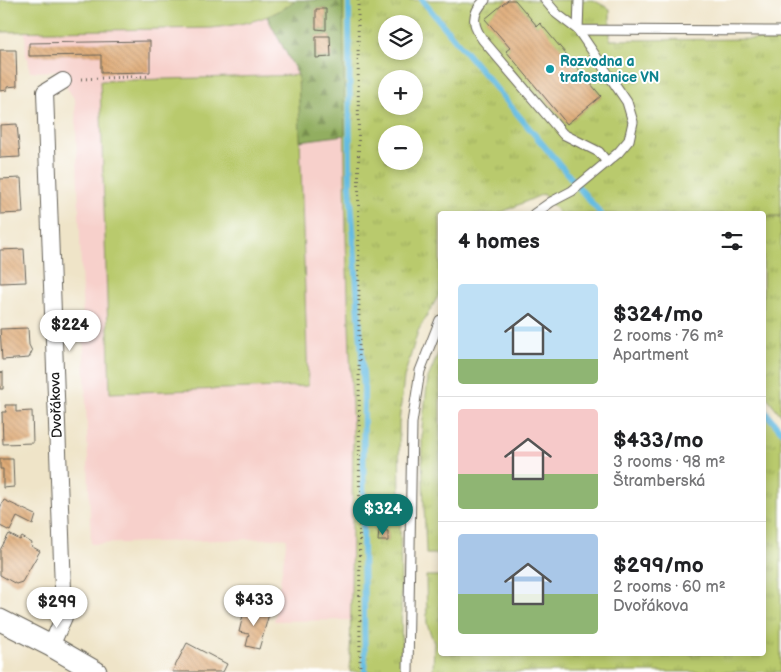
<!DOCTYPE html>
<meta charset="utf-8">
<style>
:root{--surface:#fff;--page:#f6f6f6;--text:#202124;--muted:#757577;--line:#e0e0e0;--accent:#0f766e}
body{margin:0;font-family:"Balsamiq Sans",sans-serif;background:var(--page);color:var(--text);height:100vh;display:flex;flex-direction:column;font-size:19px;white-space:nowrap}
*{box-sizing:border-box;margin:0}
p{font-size:16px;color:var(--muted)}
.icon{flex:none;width:28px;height:28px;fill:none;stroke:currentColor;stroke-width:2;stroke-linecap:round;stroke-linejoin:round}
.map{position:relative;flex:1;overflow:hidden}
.details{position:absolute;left:438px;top:211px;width:328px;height:445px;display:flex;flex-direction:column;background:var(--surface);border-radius:5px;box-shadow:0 2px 8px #0003}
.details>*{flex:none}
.controls{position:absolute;left:378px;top:15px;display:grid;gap:10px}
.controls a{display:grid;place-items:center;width:45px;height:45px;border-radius:50%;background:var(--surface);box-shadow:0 2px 8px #0003;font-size:25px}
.price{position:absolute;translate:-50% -42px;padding:0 11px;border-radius:18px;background:#fff;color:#222;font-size:16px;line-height:32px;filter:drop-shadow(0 1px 2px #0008)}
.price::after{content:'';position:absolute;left:50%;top:30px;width:15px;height:11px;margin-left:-8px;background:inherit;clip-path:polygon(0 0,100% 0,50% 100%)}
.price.selected{background:var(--accent);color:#fff}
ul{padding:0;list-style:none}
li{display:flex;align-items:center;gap:15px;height:125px;padding:0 20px}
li+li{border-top:1px solid var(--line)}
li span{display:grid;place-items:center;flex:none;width:140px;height:100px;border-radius:5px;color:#555}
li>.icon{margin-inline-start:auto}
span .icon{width:60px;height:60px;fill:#fffc;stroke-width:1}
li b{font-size:21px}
h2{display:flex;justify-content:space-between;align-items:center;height:60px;padding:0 20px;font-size:21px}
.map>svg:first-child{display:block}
.built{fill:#f7d0cb}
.grass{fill:url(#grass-tufts);stroke:#6a7344;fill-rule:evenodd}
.forest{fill:url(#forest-firs);stroke:#57653e;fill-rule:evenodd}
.green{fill:#b9ca6d;stroke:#6a7344}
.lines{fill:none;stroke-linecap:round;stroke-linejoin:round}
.stream{stroke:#65bce2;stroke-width:6}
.building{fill:url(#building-back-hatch)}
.service-casing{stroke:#666258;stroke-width:11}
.minor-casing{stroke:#666258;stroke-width:18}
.tertiary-casing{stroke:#666258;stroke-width:23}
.path{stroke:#666258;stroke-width:3;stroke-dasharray:1 4;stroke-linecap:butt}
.service{stroke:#fff;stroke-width:9}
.minor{stroke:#fff;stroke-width:16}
.tertiary{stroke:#fff;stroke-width:21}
.culture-dot{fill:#0f9aa8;stroke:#fff;stroke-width:2}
.labels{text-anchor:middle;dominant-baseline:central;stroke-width:4;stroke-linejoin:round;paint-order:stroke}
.culture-label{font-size:14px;font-weight:bold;fill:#0d838f;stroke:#fff;text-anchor:start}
.street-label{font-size:14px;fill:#1c1c1c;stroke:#fff}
</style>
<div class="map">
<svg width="781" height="672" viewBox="0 0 781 672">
<defs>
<pattern id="grass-tufts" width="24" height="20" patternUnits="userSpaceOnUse" patternTransform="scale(1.25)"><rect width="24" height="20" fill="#b9ca6d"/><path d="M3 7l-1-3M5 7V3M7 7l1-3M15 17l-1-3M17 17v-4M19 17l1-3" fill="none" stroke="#9ead5e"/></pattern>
<pattern id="forest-firs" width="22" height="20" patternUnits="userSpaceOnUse" patternTransform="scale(1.25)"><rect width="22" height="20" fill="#92ae60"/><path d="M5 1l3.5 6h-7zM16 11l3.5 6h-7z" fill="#768d4e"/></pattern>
<pattern id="building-back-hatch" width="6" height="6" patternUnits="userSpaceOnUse" patternTransform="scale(1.25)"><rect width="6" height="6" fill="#deaa76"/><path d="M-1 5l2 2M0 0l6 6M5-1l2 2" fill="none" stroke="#be9266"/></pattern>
</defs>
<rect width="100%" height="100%" fill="#fff"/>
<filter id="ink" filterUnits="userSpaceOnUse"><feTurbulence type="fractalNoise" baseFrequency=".02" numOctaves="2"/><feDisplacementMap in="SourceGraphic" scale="10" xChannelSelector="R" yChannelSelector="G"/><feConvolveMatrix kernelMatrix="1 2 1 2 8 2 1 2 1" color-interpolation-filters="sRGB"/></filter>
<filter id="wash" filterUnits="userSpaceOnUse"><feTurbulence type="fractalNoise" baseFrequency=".0096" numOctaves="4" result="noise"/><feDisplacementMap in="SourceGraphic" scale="20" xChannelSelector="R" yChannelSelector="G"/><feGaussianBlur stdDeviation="1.12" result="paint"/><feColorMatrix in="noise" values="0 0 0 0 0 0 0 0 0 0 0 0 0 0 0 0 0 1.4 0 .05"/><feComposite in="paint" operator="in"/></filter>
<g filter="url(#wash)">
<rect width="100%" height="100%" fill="#efe4c8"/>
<path class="built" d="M0 0H343L346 240 353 437 351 620 274 621 287 538 91 544 75 100 56 71 30 72 28 58 26 57 25 31 0 32Z"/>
<g class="grass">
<path d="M343 0H508L486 19 510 48 507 51 567 124 601 96 540 24 537 26 515 0H593L610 9V40L781 39V216H763L762 214H560L543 194 498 214H440V293L418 331 404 377 399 423 402 672H350L353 437 346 240ZM386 24H414V51H386ZM386 79H414V106H386ZM386 134H414V161H386ZM379 531H388V541H378Z"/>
<path d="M763 217H781V415L763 392Z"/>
<path d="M440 349V554H426V550L422 458V427L428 378Z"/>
<path d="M763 411 781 433V672H433L434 643 427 624 426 576H440V654H762Z"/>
</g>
<path class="forest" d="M295 0H343L345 135 300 141 298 75 267 17 286 7ZM316 9H326V30L316 29ZM316 36H330L331 57 316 58Z"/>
<g class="green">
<path d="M0 0H295C271 20 243 24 212 28L0 32Z"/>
<path d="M298 75 308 386 110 393 100 81Z"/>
</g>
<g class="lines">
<g class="stream">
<path d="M349 0 350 185 364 388 363 546 365 672"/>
<path d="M422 0 601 214"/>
<path d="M762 408 781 431"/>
</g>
</g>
<g id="blocks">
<g class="building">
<path d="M508 0H515L537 26 540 23 601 96 567 124 506 51 510 48 485 19Z"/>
<path d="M316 9H326V30L316 29Z"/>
<path d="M316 36H330L331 57 316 58Z"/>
<path d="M150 41V72L101 73V55L29 56V43Z"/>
<path d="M0 50H16L17 86 7 87V90L0 91Z"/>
<path d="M17 124 20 157 0 158V125Z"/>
<path d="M21 178 23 213 0 214V179Z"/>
<path d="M24 249 26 282 0 283V250Z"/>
<path d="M28 328 29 345 32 351 29 358 2 360 0 329Z"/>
<path d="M3 372V389H0V373Z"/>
<path d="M5 405H16V412L32 411 33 443 3 444 2 412H6Z"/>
<path d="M0 459H13L14 487 3 488V469H0Z"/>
<path d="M4 500 36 515 33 525 17 517 10 531 0 526V508Z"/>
<path d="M379 530 388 531V541H378Z"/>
<path d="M9 534 20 540 22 537 32 543 31 546 40 551 22 582 16 584 0 575V550Z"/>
<path d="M245 607 269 614 259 649 246 646 249 634 239 632Z"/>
<path d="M187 643 227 664 223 672H172Z"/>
</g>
</g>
</g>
<g filter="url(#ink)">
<use href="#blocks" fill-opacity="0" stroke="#666258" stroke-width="1"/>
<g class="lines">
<defs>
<g id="service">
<path d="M485 0C471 14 472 25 483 40L563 134 599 152 607 162"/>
<path d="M579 0 578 30 781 31"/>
<path d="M534 214 551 202 572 191 618 153 629 140 633 122 627 102 578 30 557 14 545 0"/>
<path d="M408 672 412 423 420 371 440 320"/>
</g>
<path id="minor" d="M51 646 64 617 45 92 63 81"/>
<path id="tertiary" d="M0 620 51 646 96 672"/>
</defs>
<use href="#service" class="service-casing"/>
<use href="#minor" class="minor-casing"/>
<use href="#tertiary" class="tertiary-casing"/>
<g class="path">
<path d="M358 0 360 672"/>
<path d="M81 79 150 76"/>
</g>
<use href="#service" class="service"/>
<use href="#minor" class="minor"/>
<use href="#tertiary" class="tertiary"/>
</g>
</g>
<circle class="culture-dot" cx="550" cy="69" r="5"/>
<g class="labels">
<g class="culture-label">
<text x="560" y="61">Rozvodna a<tspan x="560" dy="16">trafostanice VN</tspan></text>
</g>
<g class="street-label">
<text transform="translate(56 405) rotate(-92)">Dvořákova</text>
</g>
</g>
</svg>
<div class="controls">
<a><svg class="icon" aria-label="layers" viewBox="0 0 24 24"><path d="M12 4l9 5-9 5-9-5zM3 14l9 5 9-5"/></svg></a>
<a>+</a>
<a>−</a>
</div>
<b class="price" style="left:70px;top:352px">$224</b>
<b class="price selected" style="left:383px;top:536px">$324</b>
<b class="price" style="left:254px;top:627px">$433</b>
<b class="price" style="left:57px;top:629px">$299</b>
<section class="details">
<h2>4 homes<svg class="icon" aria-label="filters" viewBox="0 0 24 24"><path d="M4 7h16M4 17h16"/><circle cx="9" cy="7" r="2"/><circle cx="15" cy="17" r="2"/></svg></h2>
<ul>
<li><span style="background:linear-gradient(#bfe0f5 75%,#8fb573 0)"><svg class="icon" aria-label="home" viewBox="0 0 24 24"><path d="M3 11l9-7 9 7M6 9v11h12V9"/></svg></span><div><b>$324/mo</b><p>2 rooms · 76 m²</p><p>Apartment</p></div></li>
<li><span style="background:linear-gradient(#f6c9c9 65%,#8fb573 0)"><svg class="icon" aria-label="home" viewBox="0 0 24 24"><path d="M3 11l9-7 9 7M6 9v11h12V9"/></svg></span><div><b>$433/mo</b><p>3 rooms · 98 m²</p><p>Štramberská</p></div></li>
<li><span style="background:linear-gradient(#a9c7e8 60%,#8fb573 0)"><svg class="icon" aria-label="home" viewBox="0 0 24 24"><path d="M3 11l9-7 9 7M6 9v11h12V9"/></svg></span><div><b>$299/mo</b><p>2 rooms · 60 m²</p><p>Dvořákova</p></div></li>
</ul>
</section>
</div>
